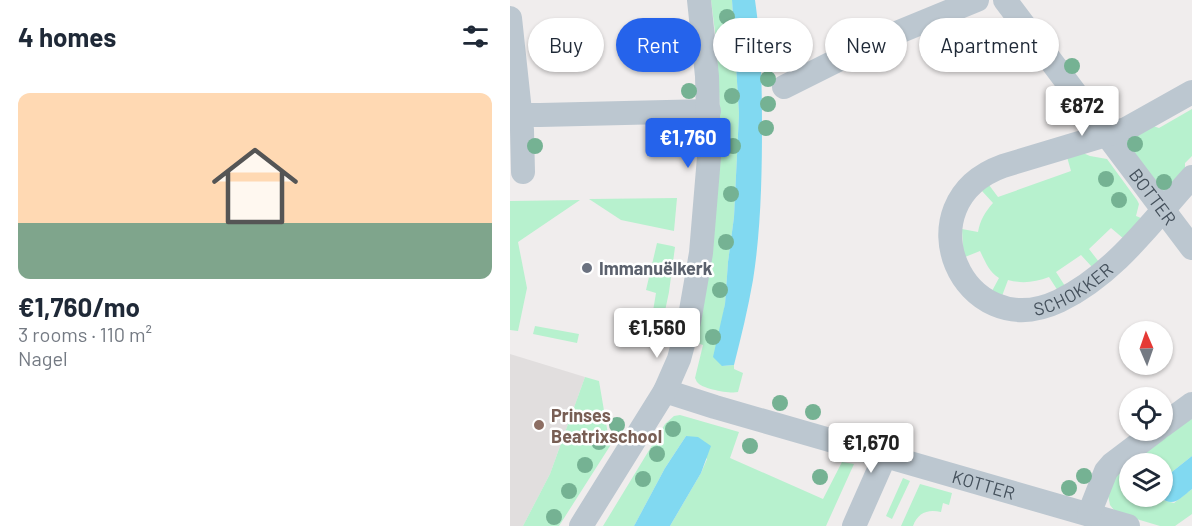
<!DOCTYPE html>
<meta charset="utf-8">
<style>
:root{--surface:#fff;--page:#f2f2f3;--text:#1f2937;--muted:#747a83;--accent:#2563eb}
body{margin:0;font-family:Barlow,sans-serif;background:var(--page);color:var(--text);height:100vh;display:flex;flex-direction:column;font-size:22px;white-space:nowrap}
*{box-sizing:border-box;margin:0}
p{font-size:20px;color:var(--muted)}
.icon{flex:none;width:33px;height:33px;fill:none;stroke:currentColor;stroke-width:2;stroke-linecap:round;stroke-linejoin:round}
.map{position:relative;flex:1;overflow:hidden}
.drawer{display:flex;flex-direction:column;background:var(--surface);width:510px}
.drawer>*{flex:none}
.banner{position:absolute;left:18px;top:18px;width:570px;height:54px;display:flex;gap:12px}
.needle{width:39px;rotate:358deg}
.fabs{position:absolute;left:609px;top:321px;display:grid;gap:12px}
.fabs a{display:grid;place-items:center;width:54px;height:54px;border-radius:50%;background:var(--surface);box-shadow:0 2px 4px #0004;font-size:30px}
.price{position:absolute;translate:-50% -51px;padding:0 14px;border-radius:6px;background:#fff;color:#222;font-size:20px;line-height:39px;filter:drop-shadow(0 2px 3px #0008)}
.price::after{content:'';position:absolute;left:50%;top:36px;width:18px;height:14px;margin-left:-9px;background:inherit;clip-path:polygon(0 0,100% 0,50% 100%)}
.price.active{background:var(--accent);color:#fff}
ul{padding:0;list-style:none}
li{display:grid;align-content:center;gap:12px;height:318px;padding:0 18px}
li span{display:grid;place-items:center;height:186px;border-radius:12px;color:#555}
li>.icon{margin-inline-start:auto}
span .icon{width:108px;height:108px;fill:#fffc;stroke-width:1}
li b{font-size:26px}
h2{display:flex;justify-content:space-between;align-items:center;height:72px;padding:0 18px;font-size:26px}
.pill{padding:0 21px;border-radius:27px;background:var(--surface);box-shadow:0 2px 4px #0004;font-size:21px;line-height:54px}
.pill.active{background:var(--accent);color:#fff}
main{display:flex;flex:1;min-height:0}
.map>svg:first-child{display:block}
.education{fill:#e1dede}
.green{fill:#b7f1ce}
.water{fill:#81d9f1}
.lines{fill:none;stroke-linecap:round;stroke-linejoin:round}
.minor{stroke:#bcc7d0;stroke-width:24}
.tree{fill:#75b293}
.worship-dot{fill:#6b7280;stroke:#fff;stroke-width:2}
.education-dot{fill:#8d6e63;stroke:#fff;stroke-width:2}
.labels{text-anchor:middle;dominant-baseline:central;stroke-width:5;stroke-linejoin:round;paint-order:stroke}
.street-label{font-size:18px;fill:#44505b;stroke:#fff}
.worship-label{font-size:18px;font-weight:bold;fill:#5b616d;stroke:#fff;text-anchor:start}
.education-label{font-size:18px;font-weight:bold;fill:#785e54;stroke:#fff;text-anchor:start}
</style>
<main>
<section class="drawer">
<h2>4 homes<svg class="icon" aria-label="filters" viewBox="0 0 24 24"><path d="M4 7h16M4 17h16"/><circle cx="9" cy="7" r="2"/><circle cx="15" cy="17" r="2"/></svg></h2>
<ul>
<li><span style="background:linear-gradient(#ffd9b3 70%,#7fa58c 0)"><svg class="icon" aria-label="home" viewBox="0 0 24 24"><path d="M3 11l9-7 9 7M6 9v11h12V9"/></svg></span><div><b>€1,760/mo</b><p>3 rooms · 110 m²</p><p>Nagel</p></div></li>
</ul>
</section>
<div class="map">
<svg width="682" height="526" viewBox="0 0 682 526">
<rect width="100%" height="100%" fill="#f0eded"/>
<path class="education" d="M0 354 75 377 40 474 13 526H0Z"/>
<g class="green">
<path d="M201 0H222L229 114 224 217 218 262 215 304 211 328 212 366 224 365V369L233 373 228 392C220 394 192 389 187 382 186 381 186 379 185 378L193 345 187 343 197 284 210 109 206 40Z"/>
<path d="M682 109V156L675 163V172L655 193 615 146 616 139 640 125 649 128Z"/>
<path d="M573 153 580 156 597 159 627 200 629 204 626 216 631 218 614 239 601 228 579 249 589 262 582 267 571 255 546 272 555 286 548 291 539 277C525 282 513 284 498 280L492 296 482 291 489 278C479 272 475 261 470 251L455 257 453 248 452 229 468 232C470 220 475 212 483 203L472 191 479 185 488 197 561 171 557 157Z"/>
<path d="M167 198 164 231 111 220 79 199Z"/>
<path d="M70 200 8 242 17 288 8 331 0 330V201Z"/>
<path d="M147 243 162 246 165 247 159 292 152 325 141 323 146 293 136 290Z"/>
<path d="M25 326 69 334 67 343 23 334Z"/>
<path d="M75 377 89 381 100 446 49 526H13L40 474Z"/>
<path d="M170 415 229 432 220 458 313 499 332 462 344 464 316 526H160L191 473 197 459 176 436 155 468 124 526H93L155 424 164 416Z"/>
<path d="M682 415V456L653 479 652 464H620V496L649 497 652 500 664 503 682 489V514L665 526H650L613 515 604 510 600 505 598 495 609 469Z"/>
<path d="M393 478 400 481 382 519 376 516Z"/>
<path d="M410 484 442 493 439 505 433 503 431 512C417 509 408 513 403 526H391Z"/>
</g>
<g class="water">
<path d="M222 0H245C251 41 252 83 252 124 252 176 251 229 243 280 238 309 231 337 224 365L212 366 203 357 215 304 218 262 224 217 229 114Z"/>
<path d="M176 436 188 437 201 446 191 473 160 526H124L155 468Z"/>
<path d="M682 456V489C669 499 664 508 649 497L652 496 653 479Z"/>
</g>
<g class="lines">
<g class="minor">
<path id="s1" d="M495 0 682 248"/>
<path d="M0 18 12 130 13 172"/>
<path d="M274 87 362 43 467 0"/>
<path id="s2" d="M682 92 616 129 493 166C391 203 452 347 549 301 605 274 642 221 682 177"/>
<path d="M0 115H30L199 111"/>
<path id="s3" d="M155 391 205 407 618 526"/>
<path d="M652 426 682 404"/>
<path d="M579 514 596 471 602 464 647 430"/>
<path d="M71 526 155 391 169 359 179 322 191 253 199 157 197 76 189 0"/>
<path d="M344 526 375 456"/>
</g>
</g>
<g class="tree">
<circle cx="217" cy="17" r="8"/>
<circle cx="258" cy="54" r="8"/>
<circle cx="221" cy="58" r="8"/>
<circle cx="562" cy="66" r="8"/>
<circle cx="258" cy="79" r="8"/>
<circle cx="179" cy="91" r="8"/>
<circle cx="222" cy="96" r="8"/>
<circle cx="258" cy="104" r="8"/>
<circle cx="256" cy="128" r="8"/>
<circle cx="179" cy="143" r="8"/>
<circle cx="625" cy="144" r="8"/>
<circle cx="25" cy="146" r="8"/>
<circle cx="223" cy="146" r="8"/>
<circle cx="596" cy="179" r="8"/>
<circle cx="654" cy="182" r="8"/>
<circle cx="221" cy="194" r="8"/>
<circle cx="609" cy="200" r="8"/>
<circle cx="216" cy="242" r="8"/>
<circle cx="210" cy="290" r="8"/>
<circle cx="159" cy="333" r="8"/>
<circle cx="203" cy="337" r="8"/>
<circle cx="270" cy="403" r="8"/>
<circle cx="303" cy="412" r="8"/>
<circle cx="107" cy="425" r="8"/>
<circle cx="163" cy="429" r="8"/>
<circle cx="89" cy="442" r="8"/>
<circle cx="240" cy="446" r="8"/>
<circle cx="147" cy="454" r="8"/>
<circle cx="75" cy="465" r="8"/>
<circle cx="574" cy="476" r="8"/>
<circle cx="310" cy="477" r="8"/>
<circle cx="133" cy="479" r="8"/>
<circle cx="559" cy="488" r="8"/>
<circle cx="59" cy="491" r="8"/>
<circle cx="44" cy="517" r="8"/>
</g>
<circle class="worship-dot" cx="77" cy="268" r="6"/>
<circle class="education-dot" cx="29" cy="425" r="6"/>
<g class="labels">
<g class="street-label">
<text stroke="none"><textPath href="#s1" startOffset="246">BOTTER</textPath></text>
<text stroke="none"><textPath href="#s2" startOffset="468">SCHOKKER</textPath></text>
<text stroke="none"><textPath href="#s3" startOffset="332">KOTTER</textPath></text>
</g>
<g class="worship-label">
<text x="89" y="268">Immanuëlkerk</text>
</g>
<g class="education-label">
<text x="41" y="415">Prinses<tspan x="41" dy="21">Beatrixschool</tspan></text>
</g>
</g>
</svg>
<div class="fabs">
<a><svg class="needle" viewBox="-14 -14 28 28"><path d="M0-13l5 13h-10z" fill="#e53935"/><path d="M0 13l5-13h-10z" fill="#747a83"/></svg></a>
<a><svg class="icon" aria-label="locate" viewBox="0 0 24 24"><circle cx="12" cy="12" r="6"/><path d="M12 2v4M12 18v4M2 12h4M18 12h4"/></svg></a>
<a><svg class="icon" aria-label="layers" viewBox="0 0 24 24"><path d="M12 4l9 5-9 5-9-5zM3 14l9 5 9-5"/></svg></a>
</div>
<b class="price" style="left:572px;top:137px">€872</b>
<b class="price active" style="left:178px;top:169px">€1,760</b>
<b class="price" style="left:147px;top:359px">€1,560</b>
<b class="price" style="left:361px;top:474px">€1,670</b>
<div class="banner">
<a class="pill">Buy</a>
<a class="pill active">Rent</a>
<a class="pill">Filters</a>
<a class="pill">New</a>
<a class="pill">Apartment</a>
</div>
</div>
</main>
